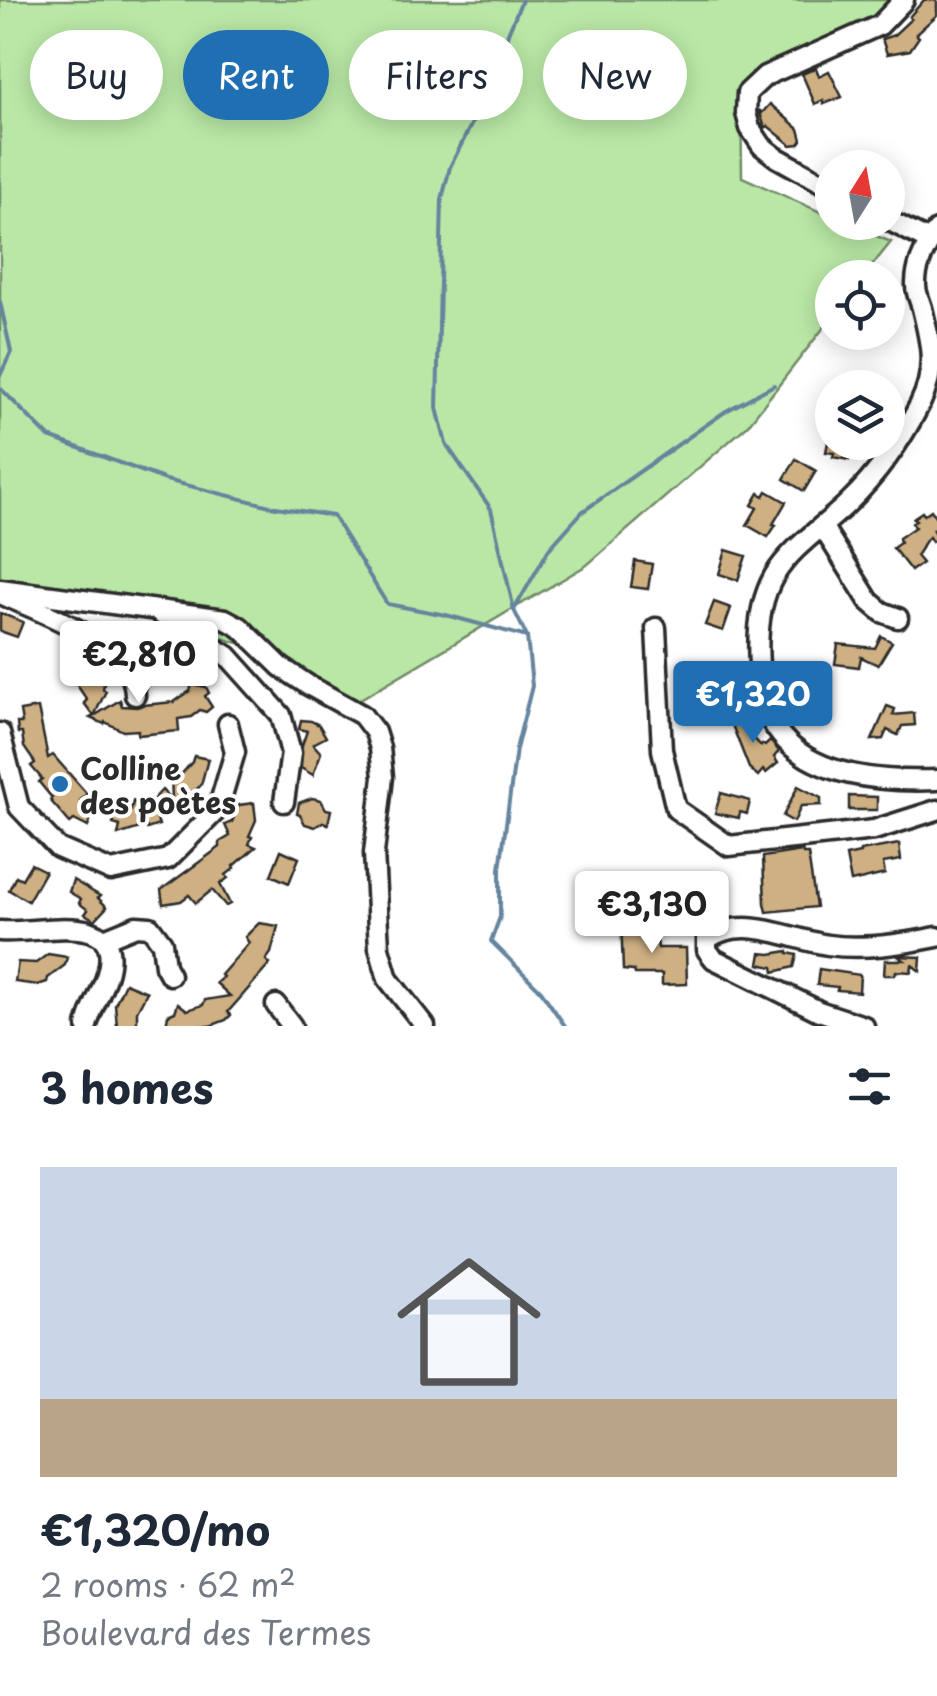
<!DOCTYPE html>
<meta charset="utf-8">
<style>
:root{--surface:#fff;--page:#f2f2f3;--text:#1f2937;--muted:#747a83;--line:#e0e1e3;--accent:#1f6fb2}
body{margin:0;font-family:"Playpen Sans",sans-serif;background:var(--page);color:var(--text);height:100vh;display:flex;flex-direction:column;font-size:38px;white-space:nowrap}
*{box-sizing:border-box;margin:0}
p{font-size:32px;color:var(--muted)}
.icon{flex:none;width:55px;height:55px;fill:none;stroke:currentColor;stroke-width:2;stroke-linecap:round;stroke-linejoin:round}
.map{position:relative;height:1026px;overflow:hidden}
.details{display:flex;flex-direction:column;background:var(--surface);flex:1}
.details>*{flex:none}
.top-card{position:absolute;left:30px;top:30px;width:878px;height:90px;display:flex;gap:20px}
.needle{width:65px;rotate:11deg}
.fabs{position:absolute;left:815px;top:150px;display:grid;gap:20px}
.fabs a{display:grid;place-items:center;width:90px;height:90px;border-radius:50%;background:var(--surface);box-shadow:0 5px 25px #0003;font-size:50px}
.price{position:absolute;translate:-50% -85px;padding:0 22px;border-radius:10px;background:#fff;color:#222;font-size:32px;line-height:65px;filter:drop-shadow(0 2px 5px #0008)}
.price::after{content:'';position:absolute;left:50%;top:60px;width:30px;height:22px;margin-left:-15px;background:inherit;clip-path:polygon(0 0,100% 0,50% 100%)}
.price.current{background:var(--accent);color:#fff}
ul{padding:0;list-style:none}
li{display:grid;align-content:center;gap:20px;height:530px;padding:0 40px}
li+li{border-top:2px solid var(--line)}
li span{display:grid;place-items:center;height:310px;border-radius:0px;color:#555}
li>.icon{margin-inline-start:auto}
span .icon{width:180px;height:180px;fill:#fffc;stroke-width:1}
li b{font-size:42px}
h2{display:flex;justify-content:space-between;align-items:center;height:120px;padding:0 40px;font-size:42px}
.tag{padding:0 35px;border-radius:45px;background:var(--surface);box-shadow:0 5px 25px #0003;font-size:35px;line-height:90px}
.tag.current{background:var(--accent);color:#fff}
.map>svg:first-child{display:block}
.green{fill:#b9e8a6;stroke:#728a68;stroke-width:2.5}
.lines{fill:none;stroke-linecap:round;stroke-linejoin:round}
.stream{stroke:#65849d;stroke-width:4}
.building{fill:#cfb083;stroke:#2b2b2b;stroke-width:2.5}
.minor-casing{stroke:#2b2b2b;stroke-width:25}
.minor{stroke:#fff;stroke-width:18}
.poi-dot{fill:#1f6fb2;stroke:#fff;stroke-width:4}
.labels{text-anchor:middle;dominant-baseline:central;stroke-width:8;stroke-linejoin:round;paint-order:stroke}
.poi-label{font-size:30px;font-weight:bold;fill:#2b2b2b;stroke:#fff;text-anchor:start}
</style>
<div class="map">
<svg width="937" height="1026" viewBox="0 0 937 1026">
<rect width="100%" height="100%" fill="#fff"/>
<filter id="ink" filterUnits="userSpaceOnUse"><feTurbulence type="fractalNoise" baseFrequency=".01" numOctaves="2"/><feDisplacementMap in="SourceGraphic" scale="20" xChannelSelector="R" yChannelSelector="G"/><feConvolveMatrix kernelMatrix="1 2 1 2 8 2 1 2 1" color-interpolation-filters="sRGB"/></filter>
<g filter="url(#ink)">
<path class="green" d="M0 0H912L741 87 742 177 832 217V222L846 223 891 242 863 277 832 278V317L747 426 587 565 340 711 242 644 150 618 0 583Z"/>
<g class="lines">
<g class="stream">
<path d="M522 0 508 33 501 65 450 167 442 199 437 408 446 444 491 509 514 610 527 637 532 686 516 749 500 869V917L491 941 541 991 565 1026"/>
<path d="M0 302 11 352 0 376"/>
<path d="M0 388 49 437 166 480 270 506 333 516 387 604 446 615 527 637"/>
<path d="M514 610 549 549 582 512 726 411 774 385"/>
</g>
</g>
<g class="building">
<path d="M924 0H937V15L916 34 919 37 910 50 887 54 882 39 894 35 911 19 909 17Z"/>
<path d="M816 68 819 76 829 71 842 97 824 104 823 100 815 104 802 74Z"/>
<path d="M770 104 799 129 802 140 799 144 791 145 768 126 765 128 759 110 762 113Z"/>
<path d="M828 442H852L849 460 833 457 834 453 826 452Z"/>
<path d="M796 459 816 471 804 491 784 479Z"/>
<path d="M767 491 786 502 773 524 776 525 768 537 747 525 757 508 752 505 759 493 764 496Z"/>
<path d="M931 510 937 519V527L933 530 937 538 932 542 929 537 927 539 916 556 922 563 911 571 893 548 900 543 899 538 915 527 912 523 916 520 913 518 922 512 924 515Z"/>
<path d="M726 550 746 556 738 580 719 574Z"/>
<path d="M635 561 652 564 648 589 631 587Z"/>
<path d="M714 602 731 608 723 631 705 625Z"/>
<path d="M0 613 23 622 17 637 0 631Z"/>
<path d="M881 636 892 642 878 665 861 657 859 667 835 664 838 644 875 648Z"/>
<path d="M87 662 97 676 105 678 103 689 106 691 94 716 120 700 122 706 137 707 143 705 174 702 190 691 192 684 206 687 209 693 205 696 212 707 206 712 200 710 191 717 178 719 179 731 138 735V730L123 731 105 722 104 724 90 718 94 716 84 703 87 700 75 682 73 663Z"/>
<path d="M746 676 750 699 740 701 738 693 734 694 731 678Z"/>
<path d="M733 704 743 726 761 746 762 744 765 746 770 741 779 751 774 757 778 763 766 773 763 770 758 776 749 768 725 707Z"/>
<path d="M887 706 895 709 893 715 914 713 915 725 902 726 898 735 887 730 883 739 872 740Z"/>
<path d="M38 708 48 758 53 755 87 794 80 801 92 815 88 827 74 820 70 823 63 815 50 800 52 798 39 782 42 779 31 766 35 763 24 747 22 733H18L17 723H22L20 711Z"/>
<path d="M301 720 311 721 319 725 326 737 313 744 321 753 313 775 301 768 302 745 307 731 299 729Z"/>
<path d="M194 756 208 759 201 785 190 796 193 798 186 805 181 801 173 810 156 816 159 825 147 829 146 826 118 835 120 826 113 824 117 807 131 811 133 801 139 806 151 802 162 790 172 800 171 773 178 778 192 762Z"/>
<path d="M798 786 821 798V805L801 806 794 822 783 816Z"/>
<path d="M721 793 750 801 747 814 740 812 739 818 715 813Z"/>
<path d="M849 796 877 797V810H849Z"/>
<path d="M312 798 321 800 326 809 331 810 328 824 323 822 315 827 305 824 300 815 297 814 299 803Z"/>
<path d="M254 803 256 820 249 836 252 837 249 844 256 847 234 866 235 868 226 875 228 878 220 884 230 904 226 906 212 890 196 903 189 895 181 901 163 904 161 890 220 847V842L230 836 225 825 232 822 239 805Z"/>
<path d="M899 844 901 860 883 863 885 874 851 882 846 856 860 853V851Z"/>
<path d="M281 850 299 858 289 883 271 875Z"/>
<path d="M802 851 803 854H808L816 907 767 912 765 903 763 857Z"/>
<path d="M31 864 45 871 28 901 9 890 16 876 22 879Z"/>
<path d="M73 880 100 896 98 898 107 907 95 920 85 914 88 910 79 903 81 899 69 892Z"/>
<path d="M636 918 637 934 644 935 649 939H657L658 948H686L687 984 662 985V974H635L634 971 623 970 621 919Z"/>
<path d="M259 923 278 926 271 953 266 960 270 964 228 1012 231 1015 226 1020 210 1026H166L168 1015 175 1012 178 1003 187 1010 203 1005 205 1000 230 996 216 983 223 977 221 975 249 943 245 937Z"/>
<path d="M788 951V953L797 955 794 967 774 972 773 967 759 964 761 953 770 954Z"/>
<path d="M48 954 67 957 65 965 48 978 47 982 38 985 15 982 18 962 36 963Z"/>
<path d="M898 956 921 957 920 971 912 965 911 972 896 971 895 975H884L885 960H904Z"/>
<path d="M819 969 860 975 859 992 837 990 838 987 817 985Z"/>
<path d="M125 983 147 992 137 1011V1026H117L115 1004Z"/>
</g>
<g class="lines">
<defs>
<g id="minor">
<path d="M832 188 776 157 762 146 750 128 746 113 747 93 765 76 880 25 904 0"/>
<path d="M888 220 929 241"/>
<path d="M937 230C926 246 915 266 916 286 916 293 920 301 922 308 931 344 937 369 920 404 902 439 878 474 849 502 824 527 793 545 774 576 759 602 757 636 759 665 760 687 763 711 777 730 810 778 884 782 937 780"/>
<path d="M822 526 869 601 882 612 898 618"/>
<path d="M0 589 225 619 240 627 281 667 308 685 362 715 375 732 380 748 383 777 374 853 379 948 388 979 425 1026"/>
<path d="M3 595C42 613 136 645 135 695"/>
<path d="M161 614 228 656 281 715 291 753 284 802"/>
<path d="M656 628 662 750 676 809 729 846 874 830 937 810"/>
<path d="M0 733 19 807 58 848 111 871 168 859 218 809 235 752 228 724"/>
<path d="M0 931C36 935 126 906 107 974 102 992 91 1008 87 1026"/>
<path d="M104 939 136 926 150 927 162 943 165 966 170 975"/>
<path d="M276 1005 292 1026"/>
<path d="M864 1026 819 1011 714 959 707 950V939C745 914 788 939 828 945 863 950 902 944 937 937"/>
</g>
</defs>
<use href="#minor" class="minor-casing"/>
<use href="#minor" class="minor"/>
</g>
</g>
<circle class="poi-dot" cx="60" cy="784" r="10"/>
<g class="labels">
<g class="poi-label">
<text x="80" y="767">Colline<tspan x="80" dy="34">des poètes</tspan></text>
</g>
</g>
</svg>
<div class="fabs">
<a><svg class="needle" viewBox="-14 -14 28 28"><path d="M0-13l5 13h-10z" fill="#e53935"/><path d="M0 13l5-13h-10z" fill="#747a83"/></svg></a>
<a><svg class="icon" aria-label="locate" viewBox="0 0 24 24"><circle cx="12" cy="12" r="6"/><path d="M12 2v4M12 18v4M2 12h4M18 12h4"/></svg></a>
<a><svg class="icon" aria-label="layers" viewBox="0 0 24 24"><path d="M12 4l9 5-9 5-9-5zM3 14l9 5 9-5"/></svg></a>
</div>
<b class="price" style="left:139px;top:706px">€2,810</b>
<b class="price current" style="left:753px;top:746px">€1,320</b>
<b class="price" style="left:652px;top:956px">€3,130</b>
<div class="top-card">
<a class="tag">Buy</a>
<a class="tag current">Rent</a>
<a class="tag">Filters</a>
<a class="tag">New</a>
</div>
</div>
<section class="details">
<h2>3 homes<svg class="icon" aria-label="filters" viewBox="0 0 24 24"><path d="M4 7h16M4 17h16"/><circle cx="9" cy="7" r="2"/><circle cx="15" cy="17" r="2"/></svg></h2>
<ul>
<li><span style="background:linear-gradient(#c9d6e8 75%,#b9a48a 0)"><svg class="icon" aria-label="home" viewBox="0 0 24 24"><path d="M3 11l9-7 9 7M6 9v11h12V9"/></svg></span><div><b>€1,320/mo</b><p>2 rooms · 62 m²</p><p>Boulevard des Termes</p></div></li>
</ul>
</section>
